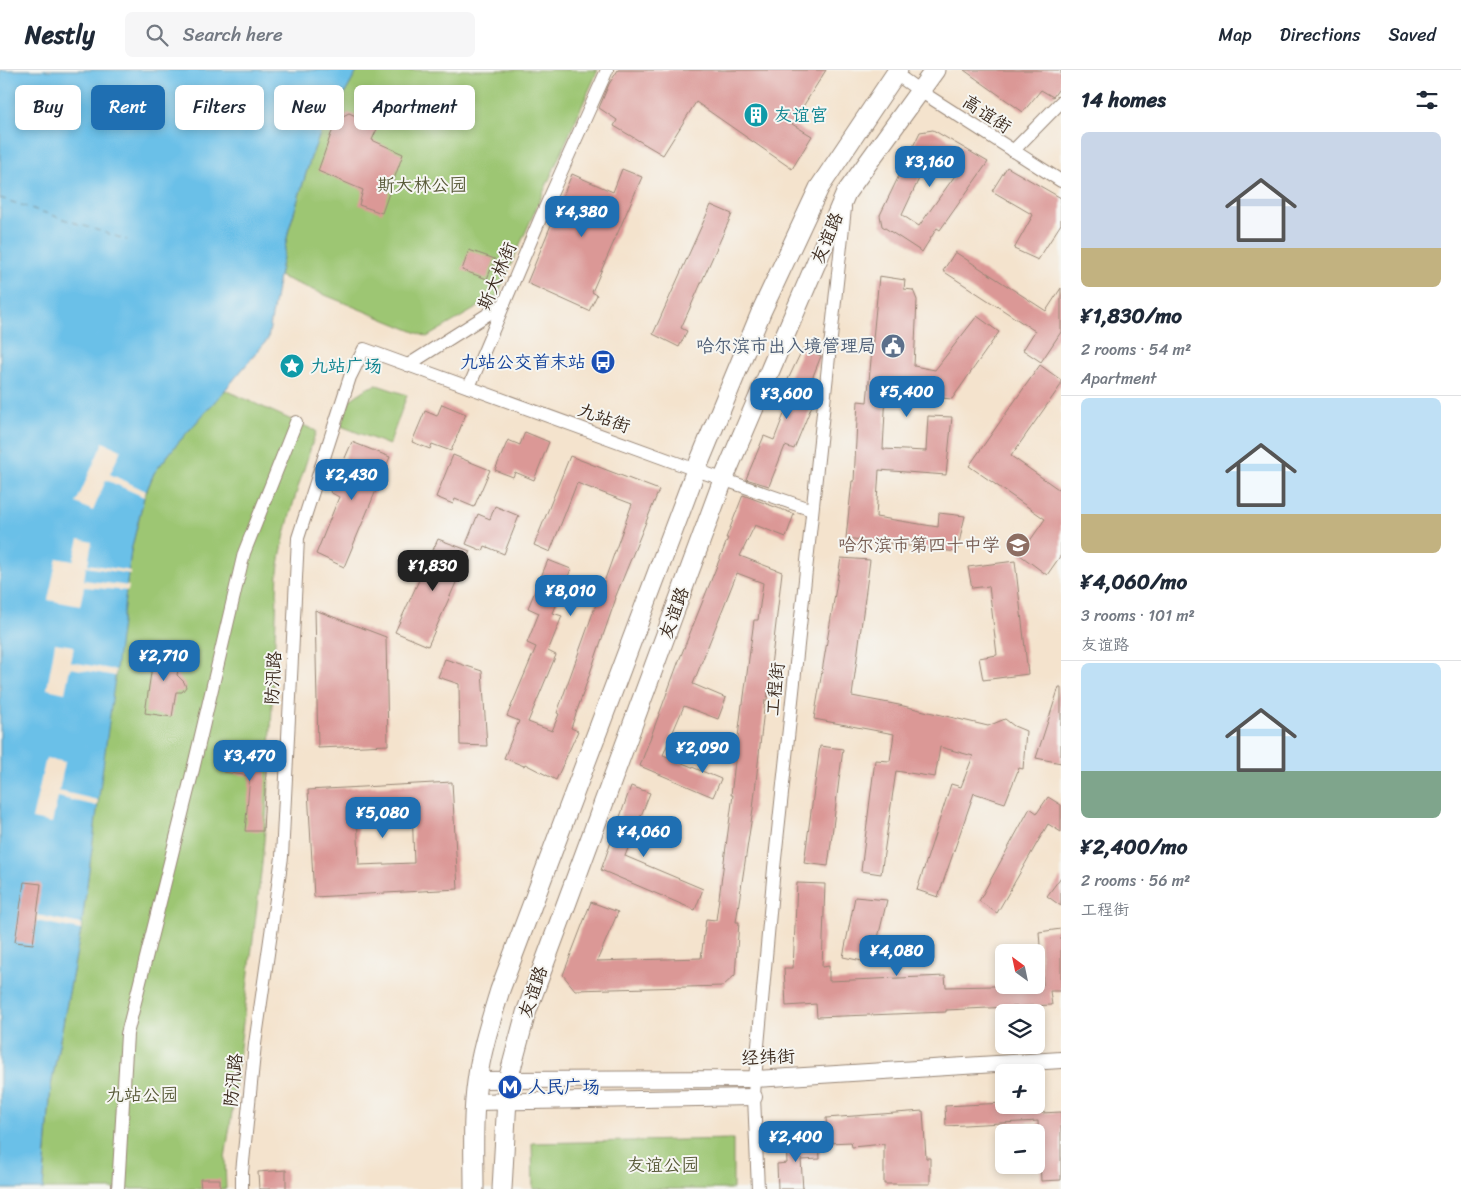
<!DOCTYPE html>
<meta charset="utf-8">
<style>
:root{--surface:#fff;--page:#f6f6f7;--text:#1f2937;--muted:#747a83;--line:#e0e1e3;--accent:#1f6fb2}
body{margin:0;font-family:Sriracha,"LXGW WenKai TC",sans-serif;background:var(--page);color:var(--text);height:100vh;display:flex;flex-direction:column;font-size:19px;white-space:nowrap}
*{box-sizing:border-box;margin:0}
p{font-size:16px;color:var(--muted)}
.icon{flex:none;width:28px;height:28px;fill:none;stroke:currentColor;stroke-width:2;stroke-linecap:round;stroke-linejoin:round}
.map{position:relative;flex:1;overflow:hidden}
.details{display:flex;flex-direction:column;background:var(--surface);width:400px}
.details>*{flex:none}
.guide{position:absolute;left:15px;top:15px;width:475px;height:45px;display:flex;gap:10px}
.needle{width:32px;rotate:327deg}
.controls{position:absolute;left:995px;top:874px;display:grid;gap:10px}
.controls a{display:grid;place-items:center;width:50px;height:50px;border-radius:8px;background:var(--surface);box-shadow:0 2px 8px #0003;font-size:25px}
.price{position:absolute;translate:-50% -42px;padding:0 11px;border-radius:10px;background:var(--accent);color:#fff;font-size:16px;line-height:32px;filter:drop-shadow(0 1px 2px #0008)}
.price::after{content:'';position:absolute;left:50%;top:30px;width:15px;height:11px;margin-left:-8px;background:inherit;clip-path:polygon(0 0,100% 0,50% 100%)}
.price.current{background:#222;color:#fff}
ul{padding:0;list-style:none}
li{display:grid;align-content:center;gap:10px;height:265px;padding:0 20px}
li+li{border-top:1px solid var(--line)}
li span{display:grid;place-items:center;height:155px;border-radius:8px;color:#555}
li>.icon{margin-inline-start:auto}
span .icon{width:90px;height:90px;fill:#fffc;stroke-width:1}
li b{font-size:21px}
h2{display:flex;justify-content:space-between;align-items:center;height:60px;padding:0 20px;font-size:21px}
.chip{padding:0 18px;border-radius:8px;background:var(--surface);box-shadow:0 2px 8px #0003;font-size:18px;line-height:45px}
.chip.current{background:var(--accent);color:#fff}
header{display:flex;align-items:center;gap:30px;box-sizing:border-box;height:70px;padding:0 25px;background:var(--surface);border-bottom:1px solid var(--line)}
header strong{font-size:24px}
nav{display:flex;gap:28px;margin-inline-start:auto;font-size:18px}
.search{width:350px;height:45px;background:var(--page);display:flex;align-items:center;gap:12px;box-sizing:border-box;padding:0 18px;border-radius:8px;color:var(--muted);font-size:19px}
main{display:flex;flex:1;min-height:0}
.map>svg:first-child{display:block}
.green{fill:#9dc673;stroke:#6c7848}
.water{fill:#6bc0e8;stroke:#537583}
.pier{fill:#f4e3cd}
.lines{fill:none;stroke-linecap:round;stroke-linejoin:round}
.ferry{stroke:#49575b;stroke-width:1;stroke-dasharray:6 5;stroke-linecap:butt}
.building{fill:#db9896;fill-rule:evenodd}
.minor-casing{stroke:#988676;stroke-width:14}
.major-casing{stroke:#988676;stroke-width:18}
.highway-casing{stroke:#988676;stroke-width:21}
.minor{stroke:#fff;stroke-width:12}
.major{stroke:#fff;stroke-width:16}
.highway{stroke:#fff;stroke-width:19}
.labels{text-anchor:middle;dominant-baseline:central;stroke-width:4;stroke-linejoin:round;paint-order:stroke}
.street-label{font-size:18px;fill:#3b2a1e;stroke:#f6f6f2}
.culture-label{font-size:18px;fill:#0d838f;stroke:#f6f6f2;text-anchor:start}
.park-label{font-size:18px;fill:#585938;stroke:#f6f6f2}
.service-label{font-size:18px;fill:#4e5e75;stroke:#f6f6f2;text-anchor:end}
.transit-label{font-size:18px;fill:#164399;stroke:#f6f6f2;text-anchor:end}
.education-label{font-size:18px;fill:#785e54;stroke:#f6f6f2;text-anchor:end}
</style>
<header>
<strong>Nestly</strong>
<div class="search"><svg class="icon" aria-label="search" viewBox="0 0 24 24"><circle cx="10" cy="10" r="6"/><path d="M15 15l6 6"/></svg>Search here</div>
<nav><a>Map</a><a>Directions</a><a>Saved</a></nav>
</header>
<main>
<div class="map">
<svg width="1061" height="1119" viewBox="0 0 1061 1119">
<rect width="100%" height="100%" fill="#f6f6f2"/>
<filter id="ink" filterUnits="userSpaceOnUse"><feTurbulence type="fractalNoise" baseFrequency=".02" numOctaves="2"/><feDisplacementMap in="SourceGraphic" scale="10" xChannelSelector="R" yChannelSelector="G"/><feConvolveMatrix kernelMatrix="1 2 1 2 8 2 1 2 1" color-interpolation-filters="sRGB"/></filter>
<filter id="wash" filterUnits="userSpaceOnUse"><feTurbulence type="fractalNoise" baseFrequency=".0096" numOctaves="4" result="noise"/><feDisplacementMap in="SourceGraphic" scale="20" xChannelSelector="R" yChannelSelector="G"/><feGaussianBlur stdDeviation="1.12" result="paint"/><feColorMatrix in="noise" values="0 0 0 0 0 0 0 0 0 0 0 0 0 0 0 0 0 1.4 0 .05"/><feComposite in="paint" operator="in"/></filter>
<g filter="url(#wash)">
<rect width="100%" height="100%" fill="#f4e3cd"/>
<g class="green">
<path d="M358 0H598L497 226 427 267 279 206 289 159 311 87 322 59 336 39Z"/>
<path d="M377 315 407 325 389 375 341 356 350 330 367 318Z"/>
<path d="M225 320 316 361C302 407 284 454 278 502L268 726 262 794 233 1036 225 1088 226 1119H43L51 1016 81 860 131 481 144 427 154 403 177 374Z"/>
<path d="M733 1069V1119H533L532 1073Z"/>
</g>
<path class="water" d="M0 0H358L336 39 322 59 311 87 289 159 279 206 268 269 225 320 177 374 154 403 144 427 131 481 116 600 81 860 51 1016 43 1119H0Z"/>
<g class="pier">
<path d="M103 372 121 380 110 404 146 421 144 427 106 410 93 441 76 433Z"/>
<path d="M79 469 92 472 88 494 131 501 130 504 86 497 84 510 129 516 128 521 84 517 80 536 48 530 57 488 73 491Z"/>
<path d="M55 573 74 576 71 592 116 600 115 606 70 598 65 623 47 619Z"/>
<path d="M46 688 65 692 59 721 98 730 97 736 58 727 52 753 32 749Z"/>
<path d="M24 812 41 814 37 845 81 854V860L36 851 33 874 15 872Z"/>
</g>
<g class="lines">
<path class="ferry" d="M0 128 127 170"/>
</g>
<g id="blocks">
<g class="building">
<path d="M618 0H826L792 54 812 66 792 99 696 32 663 85 614 56 617 50 599 38 609 14Z"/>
<path d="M964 0H1061V16L1053 27 1041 20 1023 42Z"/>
<path d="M349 43 372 53 377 59 372 70 403 84 382 143 359 135 363 120 318 101 331 64 339 48Z"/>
<path d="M933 60 988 92 940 160 937 158 922 182 882 156 880 145 920 62ZM931 83 959 100 919 156 902 145Z"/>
<path d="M1007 97 1061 128V154L1038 190 1014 179 1033 145 992 121Z"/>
<path d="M622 99 642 107 592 222 597 225 589 241 527 213 572 104 613 122Z"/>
<path d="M711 135 732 144 681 258 687 261 679 277 653 264Z"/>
<path d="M469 180 495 189 487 209 462 200Z"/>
<path d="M955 182 1046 241 1061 218V262L1041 292 1023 280 1035 261 943 201Z"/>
<path d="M879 206 905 210 904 219 913 220 917 230 914 296 935 300 977 246 999 262 952 329 886 323 883 379 926 381 928 346 952 347 946 405 879 400 876 447 938 457 939 443 965 446 957 482 846 468 852 411H854L858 331 867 332Z"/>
<path d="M803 278 821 286 804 329 813 333 794 379 785 376 769 416 746 409 764 366 774 370 791 326 782 322Z"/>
<path d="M1040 295 1061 310V315L1011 386 1061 421V485L1047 505 1020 485 1045 449 969 396Z"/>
<path d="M442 334 466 344 451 381 432 374 430 379 412 372 425 341 437 346Z"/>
<path d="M525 362 549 372 534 410 515 402 513 407 495 400 508 370 520 375Z"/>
<path d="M352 372 390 387 344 497 316 484 339 427 330 422Z"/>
<path d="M453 385 490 400 474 437 455 429 453 434 436 427Z"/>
<path d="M570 386 659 420 615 528H616L571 658 578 661 556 710 525 694 524 696 504 688 519 651 507 646 536 577 527 573 539 543 528 538 548 490 571 499 553 543 562 546 548 581 556 585 528 652 552 661 559 644 557 643 632 434 577 413 550 482 534 475Z"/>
<path d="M743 425 794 444 786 467 755 455 740 486 782 502 767 630H765L753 739 736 852H739L735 905 723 916 575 920 563 905 591 832 618 842 597 891 701 888 706 849 716 850 733 725H731L742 634H743L754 550H758L763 513 737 503 693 614 726 628 718 649 684 636 663 685 721 709 713 727 640 696 678 593 728 468H726Z"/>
<path d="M495 436 519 446 504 484 485 476 483 481 466 474 478 444 490 449Z"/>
<path d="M438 469 470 481 428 576 395 562Z"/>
<path d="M841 488 870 490 852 626 899 635 988 656 1005 649 1014 656 1026 661 1023 699 1019 698 1005 733 974 723 938 827 917 820 951 714 961 717 973 686 940 677 935 707 896 701 881 804 861 801 875 690 890 691 894 664 814 649Z"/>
<path d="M1015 491 1028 604 983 610 979 588 997 585 989 516 972 518 968 497Z"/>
<path d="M315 540 386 567 388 675 318 678Z"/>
<path d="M155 576 182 582 177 605 184 612 186 617 182 622H176L172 647 145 643Z"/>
<path d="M445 589 482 601 487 676 460 675 459 614 438 607Z"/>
<path d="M1059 617H1061V693L1036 688Z"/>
<path d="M227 676 267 683 263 761H245L250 706 223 702Z"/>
<path d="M820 676 843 679 828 796 804 793Z"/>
<path d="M452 712 458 819 314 827 308 720ZM412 737 414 793 359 795 357 739Z"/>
<path d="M631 716 650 723 625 786 703 819 695 840 601 800Z"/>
<path d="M1048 727 1061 735V762L1048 754 997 843 979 831 1030 738 1037 743Z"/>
<path d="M1061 807V836L1047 826Z"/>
<path d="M24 812 41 814 33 874 15 872Z"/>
<path d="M797 813 825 814 822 897 829 896V911L945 906 946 917 1043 915 1039 862 1061 859V921H1050L1052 935 946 940V942L817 947 816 934 786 936 784 898H793Z"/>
<path d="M855 827 887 830 872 893 843 887Z"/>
<path d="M1004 1033V1035H1041V1043L1061 1042V1110L1041 1111 1038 1051 946 1056 945 1036Z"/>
<path d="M923 1041 926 1088H930V1114H884V1074L852 1077 851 1072 828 1073 826 1048Z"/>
<path d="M819 1069 820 1089 801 1090 803 1119H778L777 1094 787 1093 786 1071Z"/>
<path d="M286 1100V1119H259L258 1102Z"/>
<path d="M200 1109H220V1119H201Z"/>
</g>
</g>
</g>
<g filter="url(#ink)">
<use href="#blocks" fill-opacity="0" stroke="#988676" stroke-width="1"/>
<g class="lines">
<defs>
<g id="minor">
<path d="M896 4 920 21 1061 111"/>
<path d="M1013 81 1061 32"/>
<path d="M408 295 504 234"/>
<path d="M469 317 540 149 607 0"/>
<path d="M118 1119 127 964 191 708 244 483 296 352"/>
<path d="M242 1119V1102L255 974 282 787 298 468 350 307 364 279 696 400 812 440"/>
<path d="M758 1119 754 1027 755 1009 774 798 845 138"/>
</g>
<g id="major">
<path d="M477 1010 755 1009 1061 990"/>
<path d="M475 1032 754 1027"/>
</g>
<g id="highway">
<path d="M474 1119C474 1084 472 1047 477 1012 481 980 491 950 500 920L696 400 762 240 819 118 898 0"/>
<path d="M502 1119 508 1010 526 943 723 410 846 123 935 0"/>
</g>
</defs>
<use href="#minor" class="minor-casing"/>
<use href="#major" class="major-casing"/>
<use href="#highway" class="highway-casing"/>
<use href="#minor" class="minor"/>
<use href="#major" class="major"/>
<use href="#highway" class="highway"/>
</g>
</g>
<defs>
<symbol id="building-disc" viewBox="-11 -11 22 22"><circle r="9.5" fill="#0f9aa8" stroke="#f6f6f2"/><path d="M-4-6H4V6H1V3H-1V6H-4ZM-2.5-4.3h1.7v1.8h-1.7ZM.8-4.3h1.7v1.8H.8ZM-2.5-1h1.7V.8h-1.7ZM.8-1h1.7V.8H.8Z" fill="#fff"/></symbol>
<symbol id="civic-disc" viewBox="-11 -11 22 22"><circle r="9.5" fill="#5c6f8a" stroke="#f6f6f2"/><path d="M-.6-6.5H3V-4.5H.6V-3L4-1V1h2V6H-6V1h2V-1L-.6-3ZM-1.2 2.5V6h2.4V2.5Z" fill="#fff"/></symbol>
<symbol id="bus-disc" viewBox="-11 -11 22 22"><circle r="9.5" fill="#1a4fb4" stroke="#f6f6f2"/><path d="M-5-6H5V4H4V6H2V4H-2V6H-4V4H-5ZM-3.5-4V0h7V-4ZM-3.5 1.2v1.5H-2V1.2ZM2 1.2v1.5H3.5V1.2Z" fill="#fff"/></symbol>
<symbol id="sight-disc" viewBox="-11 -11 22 22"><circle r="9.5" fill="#0f9aa8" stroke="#f6f6f2"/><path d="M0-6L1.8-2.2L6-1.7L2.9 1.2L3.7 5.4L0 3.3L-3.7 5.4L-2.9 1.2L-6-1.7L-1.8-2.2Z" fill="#fff"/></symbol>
<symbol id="school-disc" viewBox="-11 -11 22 22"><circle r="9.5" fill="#8d6e63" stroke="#f6f6f2"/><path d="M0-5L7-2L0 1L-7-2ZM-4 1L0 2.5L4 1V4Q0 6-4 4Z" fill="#fff"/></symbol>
<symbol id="metro-disc" viewBox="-11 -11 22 22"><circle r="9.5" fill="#1a4fb4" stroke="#f6f6f2"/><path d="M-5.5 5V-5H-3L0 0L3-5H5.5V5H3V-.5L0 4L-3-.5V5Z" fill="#fff"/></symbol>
</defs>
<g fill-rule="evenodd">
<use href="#building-disc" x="742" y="31" width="28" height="28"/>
<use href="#civic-disc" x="879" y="262" width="28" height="28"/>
<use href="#bus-disc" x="589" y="278" width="28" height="28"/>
<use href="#sight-disc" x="278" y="282" width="28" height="28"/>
<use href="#school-disc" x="1004" y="461" width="28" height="28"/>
<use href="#metro-disc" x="496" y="1003" width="28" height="28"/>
</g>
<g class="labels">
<g class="street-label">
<text transform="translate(987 44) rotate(33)">高谊街</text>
<text transform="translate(827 168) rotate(-67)">友谊路</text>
<text transform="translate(497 206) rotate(-67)">斯大林街</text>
<text transform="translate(604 348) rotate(20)">九站街</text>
<text transform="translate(674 543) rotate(-70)">友谊路</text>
<text transform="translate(273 608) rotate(-87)">防汛路</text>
<text transform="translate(775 619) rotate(-84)">工程街</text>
<text transform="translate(533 922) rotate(-71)">友谊路</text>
<text transform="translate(768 987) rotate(-2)">经纬街</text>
<text transform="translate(233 1010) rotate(-84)">防汛路</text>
</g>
<g class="culture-label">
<text x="774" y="45">友谊宫</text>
<text x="310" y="296">九站广场</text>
</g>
<g class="park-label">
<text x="422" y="115">斯大林公园</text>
<text x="142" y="1025">九站公园</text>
<text x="663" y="1095">友谊公园</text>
</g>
<g class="service-label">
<text x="876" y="276">哈尔滨市出入境管理局</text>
</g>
<g class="transit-label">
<text x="586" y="292">九站公交首末站</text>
<text x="528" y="1017" text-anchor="start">人民广场</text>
</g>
<g class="education-label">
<text x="1000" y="475">哈尔滨市第四十中学</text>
</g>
</g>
</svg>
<div class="controls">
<a><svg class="needle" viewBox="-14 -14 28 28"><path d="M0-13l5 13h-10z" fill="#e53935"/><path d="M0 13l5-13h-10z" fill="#747a83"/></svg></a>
<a><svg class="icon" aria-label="layers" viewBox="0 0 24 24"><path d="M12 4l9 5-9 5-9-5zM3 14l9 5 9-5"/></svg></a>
<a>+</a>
<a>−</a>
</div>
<b class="price" style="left:930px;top:118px">¥3,160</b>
<b class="price" style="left:582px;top:168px">¥4,380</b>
<b class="price" style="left:907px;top:348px">¥5,400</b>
<b class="price" style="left:787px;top:350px">¥3,600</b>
<b class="price" style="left:352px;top:431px">¥2,430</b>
<b class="price current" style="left:433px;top:522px">¥1,830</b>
<b class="price" style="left:571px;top:547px">¥8,010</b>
<b class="price" style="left:164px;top:612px">¥2,710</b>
<b class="price" style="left:703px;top:704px">¥2,090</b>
<b class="price" style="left:250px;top:712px">¥3,470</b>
<b class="price" style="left:383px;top:769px">¥5,080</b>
<b class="price" style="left:644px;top:788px">¥4,060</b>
<b class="price" style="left:897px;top:907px">¥4,080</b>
<b class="price" style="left:796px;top:1093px">¥2,400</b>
<div class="guide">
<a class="chip">Buy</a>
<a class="chip current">Rent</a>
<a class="chip">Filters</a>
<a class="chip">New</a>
<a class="chip">Apartment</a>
</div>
</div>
<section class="details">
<h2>14 homes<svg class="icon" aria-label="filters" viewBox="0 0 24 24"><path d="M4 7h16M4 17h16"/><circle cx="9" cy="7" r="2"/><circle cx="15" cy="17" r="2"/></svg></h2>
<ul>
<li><span style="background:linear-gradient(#c9d6e8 75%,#c2b280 0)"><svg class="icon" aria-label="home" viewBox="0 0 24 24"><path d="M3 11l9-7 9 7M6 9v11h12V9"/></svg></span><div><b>¥1,830/mo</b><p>2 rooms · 54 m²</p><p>Apartment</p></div></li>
<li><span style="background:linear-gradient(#bfe0f5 75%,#c2b280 0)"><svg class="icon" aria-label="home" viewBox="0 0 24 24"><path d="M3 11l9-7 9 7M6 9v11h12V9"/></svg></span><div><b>¥4,060/mo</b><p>3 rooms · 101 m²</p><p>友谊路</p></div></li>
<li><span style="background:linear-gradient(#bfe0f5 70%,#7fa58c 0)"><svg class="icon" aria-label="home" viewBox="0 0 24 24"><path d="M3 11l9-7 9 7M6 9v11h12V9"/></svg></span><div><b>¥2,400/mo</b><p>2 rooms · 56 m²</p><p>工程街</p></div></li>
</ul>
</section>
</main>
